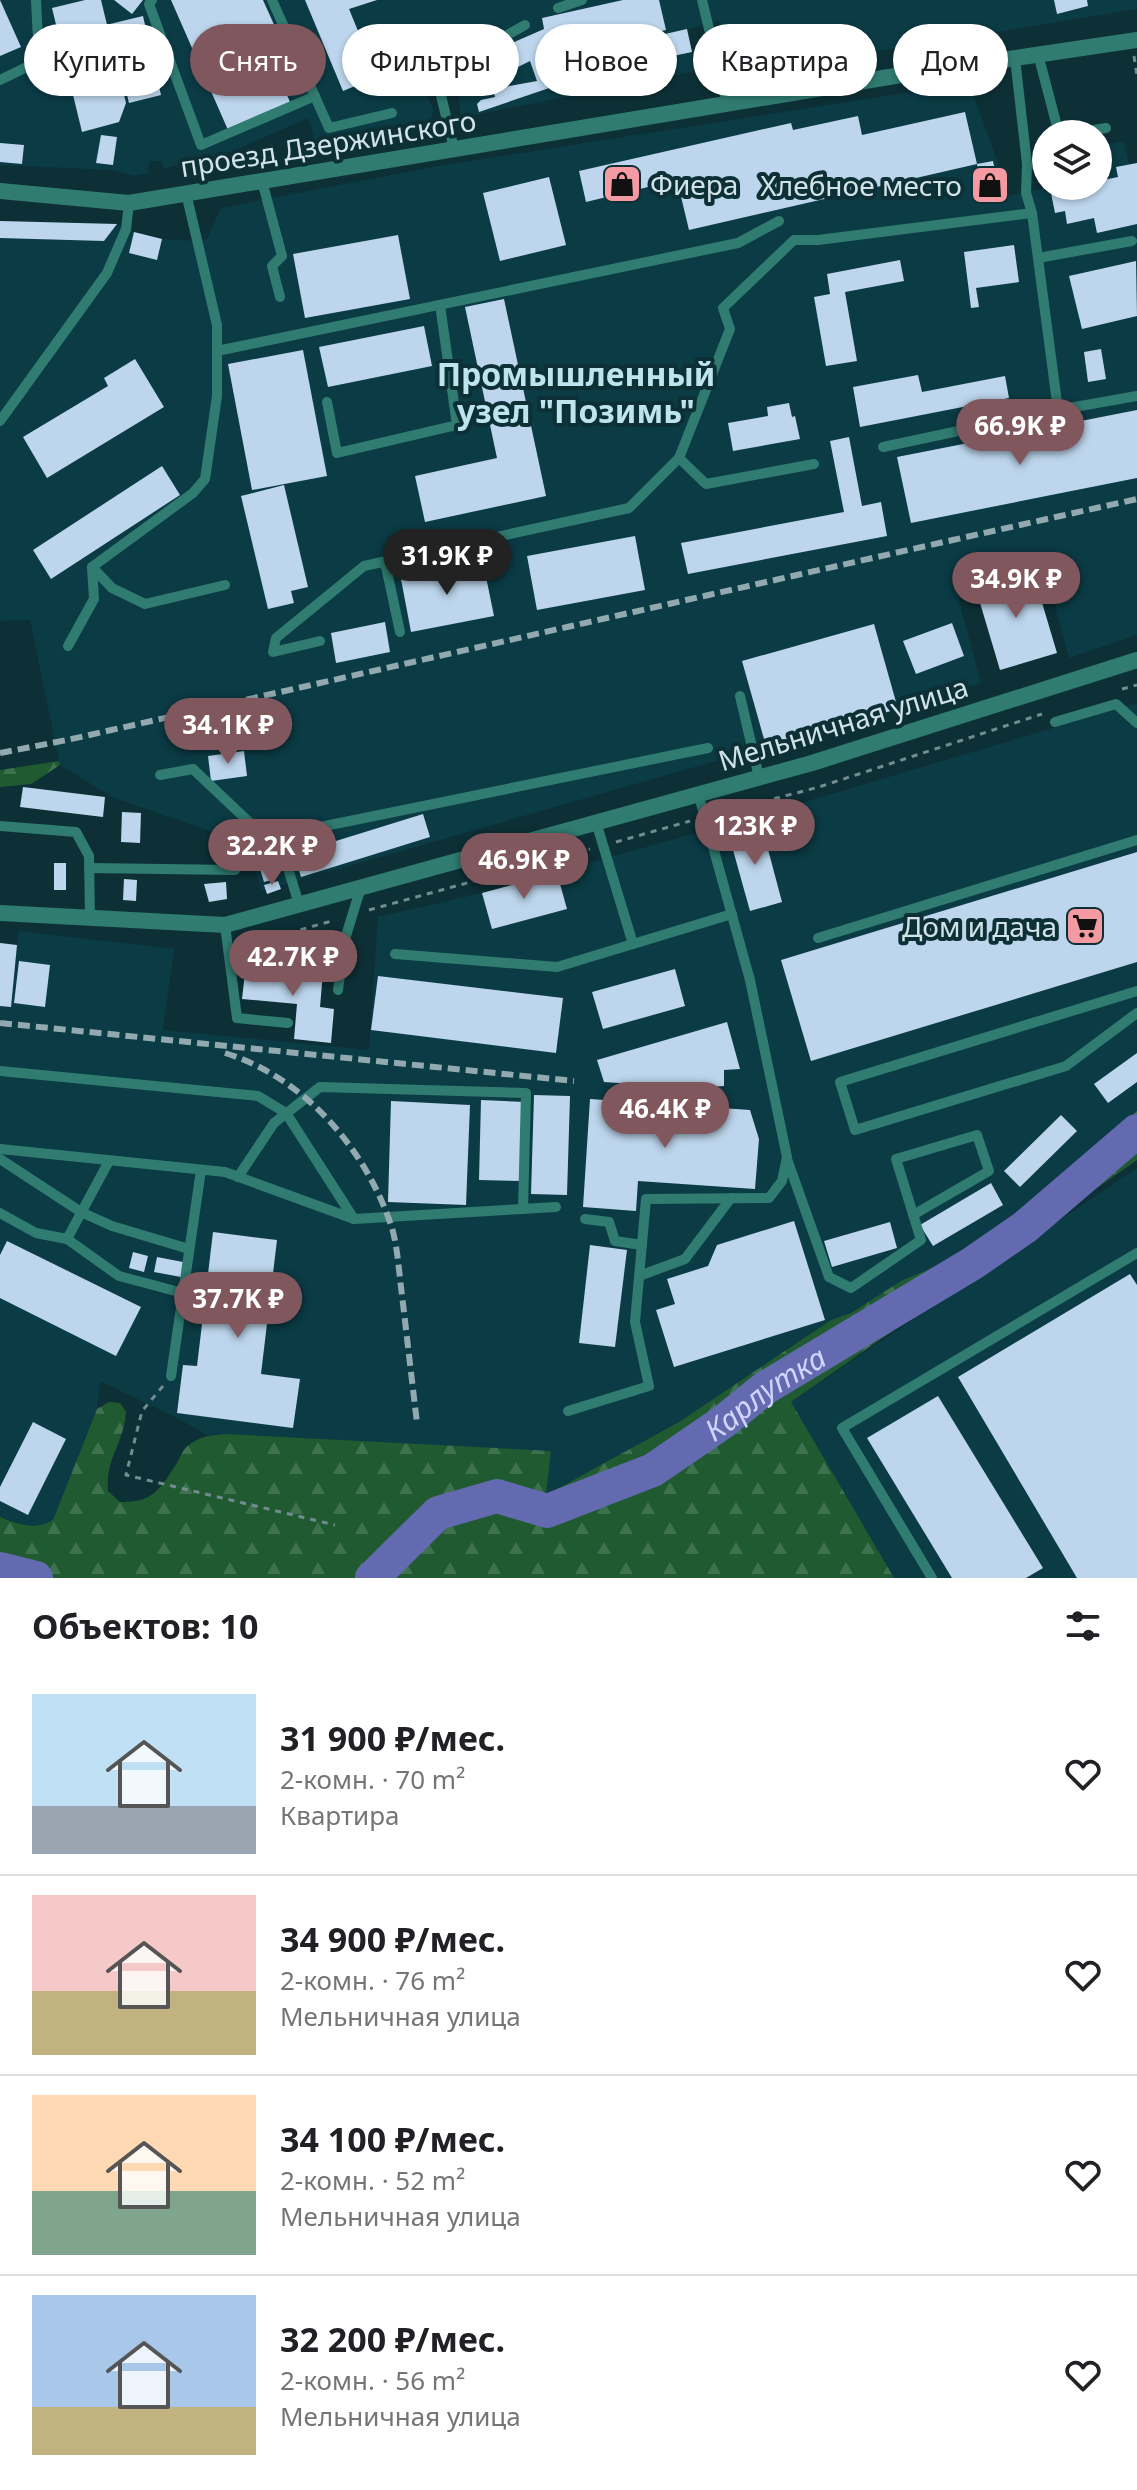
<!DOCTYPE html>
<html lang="ru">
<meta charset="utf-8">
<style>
:root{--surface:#fff;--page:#f6f6f6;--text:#202124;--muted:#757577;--line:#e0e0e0;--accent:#7f575d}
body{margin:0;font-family:"Noto Sans",sans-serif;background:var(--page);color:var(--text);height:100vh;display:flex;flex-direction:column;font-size:30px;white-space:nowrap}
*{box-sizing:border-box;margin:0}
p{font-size:26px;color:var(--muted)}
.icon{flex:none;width:44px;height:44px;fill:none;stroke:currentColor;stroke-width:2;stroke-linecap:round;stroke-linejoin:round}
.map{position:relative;height:1578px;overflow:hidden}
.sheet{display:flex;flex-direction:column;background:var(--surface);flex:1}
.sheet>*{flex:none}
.banner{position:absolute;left:24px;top:24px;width:1090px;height:72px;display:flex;gap:16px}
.buttons{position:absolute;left:1032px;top:120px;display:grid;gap:16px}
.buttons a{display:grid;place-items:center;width:80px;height:80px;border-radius:50%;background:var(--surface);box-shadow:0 2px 6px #0004;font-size:40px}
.price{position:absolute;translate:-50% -68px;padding:0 18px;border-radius:28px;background:var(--accent);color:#fff;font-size:26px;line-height:52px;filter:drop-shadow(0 2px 4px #0008)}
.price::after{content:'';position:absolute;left:50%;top:48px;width:24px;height:18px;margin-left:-12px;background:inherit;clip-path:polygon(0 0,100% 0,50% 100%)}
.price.on{background:#222;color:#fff}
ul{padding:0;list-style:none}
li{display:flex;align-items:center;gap:24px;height:200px;padding:0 32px}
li+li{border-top:2px solid var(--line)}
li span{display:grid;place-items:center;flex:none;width:224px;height:160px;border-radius:0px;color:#555}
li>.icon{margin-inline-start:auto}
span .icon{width:96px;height:96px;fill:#fffc;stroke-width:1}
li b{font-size:34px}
h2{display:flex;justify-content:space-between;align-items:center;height:96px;padding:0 32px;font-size:34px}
.pill{padding:0 28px;border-radius:36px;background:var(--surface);box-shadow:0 2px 6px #0004;font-size:28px;line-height:72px}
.pill.on{background:var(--accent);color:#fff}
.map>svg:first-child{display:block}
.built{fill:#0b3b45}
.forest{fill:url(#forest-firs)}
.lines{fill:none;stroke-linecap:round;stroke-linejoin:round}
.river{stroke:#636ab0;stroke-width:34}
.building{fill:#bdd6ed}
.path{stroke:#728c92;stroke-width:3;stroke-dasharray:6 6;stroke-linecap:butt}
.lane{stroke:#307c71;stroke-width:10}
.street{stroke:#307c71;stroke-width:16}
.rail{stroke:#92a9af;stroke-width:6;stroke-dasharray:12 6;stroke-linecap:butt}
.labels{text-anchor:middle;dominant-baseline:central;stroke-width:8;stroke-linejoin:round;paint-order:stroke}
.street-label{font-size:28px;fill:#d1e3e8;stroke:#0d3037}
.poi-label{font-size:28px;fill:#d1e3e8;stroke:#0d3037;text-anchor:end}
.water-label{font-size:30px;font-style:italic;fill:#cfd5fd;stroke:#0d3037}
.quarter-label{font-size:32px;font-weight:bold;fill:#bee4ee;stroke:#0d3037}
</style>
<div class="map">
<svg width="1137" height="1578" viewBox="0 0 1137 1578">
<defs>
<pattern id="forest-firs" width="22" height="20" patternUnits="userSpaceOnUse" patternTransform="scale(2)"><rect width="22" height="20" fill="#1f5a31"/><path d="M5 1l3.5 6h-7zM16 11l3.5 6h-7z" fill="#3e724f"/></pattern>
</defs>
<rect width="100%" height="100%" fill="#0d3037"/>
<g class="built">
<path d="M0 0H1137V9L938 42 744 70 724 59 719 21 687 29 696 71 460 118 459 95 441 57 415 70 434 111 430 121 316 143 308 118 233 151 163 169 162 161H149L148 173 134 176 113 170 0 165Z"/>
<path d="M969 83 997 160 1000 170 995 172 1001 197 1054 186H1098V146L1124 141 1137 200V635L1069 658 1044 565 956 590 981 683 898 709 262 891 245 843 114 798 60 765 30 620 0 621V221L117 224 134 232 162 239 198 241 207 239 221 208 438 166Z"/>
<path d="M1137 703V1111L1021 1219 936 1266 901 1281 851 1313 831 1320 679 1422 545 1495 551 1452 225 1434 206 1435 181 1420 100 1381 97 1409 53 1520 43 1526 30 1527 0 1517V943L17 945 19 931 174 949 163 1030 369 1050 378 917 482 893 768 813Z"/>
<path d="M1137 1168V1578H443L791 1402Z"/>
</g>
<g class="forest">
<path d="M59 761 60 765 31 784 0 787V770Z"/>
<path d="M1137 1111V1160L791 1402 894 1578H0V1517C19 1524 34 1531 53 1520L97 1409 109 1402 120 1403 126 1412C124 1443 105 1459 108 1491L120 1502C154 1503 161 1488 178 1461 181 1455 184 1448 189 1445 200 1436 212 1435 225 1434L551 1451 546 1495 679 1422 831 1320 851 1313 901 1281 936 1266 1021 1219Z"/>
</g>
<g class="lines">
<g class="river">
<path d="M0 1569 36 1578"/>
<path id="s1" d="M372 1578 438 1513 497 1496 547 1511 653 1470 723 1422 765 1388 973 1263 1025 1227 1137 1131"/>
</g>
</g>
<g class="building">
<path d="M0 0 21 47 0 56Z"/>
<path d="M85 0H101L126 103 119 122 82 132 52 8Z"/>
<path d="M114 0H143L132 14Z"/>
<path d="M171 0H263L284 47 269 54 290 102 228 130Z"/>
<path d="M305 0H377L349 9 377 77 343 91Z"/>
<path d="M623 0H659L666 30 554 53 564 83 479 112 477 104 481 100 495 97 493 89 537 81 530 61 486 83 475 59 544 29 542 18Z"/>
<path d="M1054 0H1087L1088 6 1057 14Z"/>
<path d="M143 16 161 95 129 103 110 24Z"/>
<path d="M687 29 692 52 649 61 643 39Z"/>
<path d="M965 112 977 164 689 230 677 180 586 202 579 171 791 123 793 130 858 116 862 135Z"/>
<path d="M101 135 117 137 113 165 96 163Z"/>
<path d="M0 143 24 145 22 164 0 162Z"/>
<path d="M993 161 1001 198 985 201 977 164Z"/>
<path d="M1137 163V224L1097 233 1094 218 1067 224 1065 211 1055 213 1050 188 1098 186V181L1118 177 1116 167Z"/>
<path d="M549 177 566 245 500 261 483 193Z"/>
<path d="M0 221 117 224 104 241 0 238Z"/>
<path d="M134 232 162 239 157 260 129 253Z"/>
<path d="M398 235 410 299 305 318 293 254Z"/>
<path d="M1014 245 1019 282 976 288 979 307 971 308 964 252Z"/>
<path d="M900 260 904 281 845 292 857 361 826 366 814 297 830 294 827 274Z"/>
<path d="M1136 261 1137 316 1082 329 1069 276Z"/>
<path d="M504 299 546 496 425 522 415 476 497 458 465 307Z"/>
<path d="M424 326 432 366 328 387 319 347Z"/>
<path d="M1101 349 1106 379 1088 382 1084 352Z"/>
<path d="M303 350 327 476 252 490 228 364Z"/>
<path d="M135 359 164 407 47 478 23 437 108 386 104 378Z"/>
<path d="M918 375 922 392 1005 376 1009 398 860 427 853 387Z"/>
<path d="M789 403 792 417 795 416 800 439 733 451 728 423 768 416 767 407Z"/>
<path d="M1137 410V478L911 523 897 457Z"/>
<path d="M849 437 862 506 881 502 887 536 688 574 681 543 844 512 830 441Z"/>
<path d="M162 466 180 495 51 579 33 550Z"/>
<path d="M284 485 308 587 291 591 294 603 268 609 241 496Z"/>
<path d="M635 536 645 590 537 610 527 556Z"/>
<path d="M483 562 494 616 411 632 401 579Z"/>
<path d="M1032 569 1057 653 1000 670 975 586Z"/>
<path d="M385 622 390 652 336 663 331 633Z"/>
<path d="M952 623 964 656 916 674 903 641Z"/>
<path d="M874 624 898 709 766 746 742 661Z"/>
<path d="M244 751 247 776 211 781 208 756Z"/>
<path d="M23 787 105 797 103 817 20 807Z"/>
<path d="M122 812 141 813 140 843 121 842Z"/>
<path d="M423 814 430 837 301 877 294 854Z"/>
<path d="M761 823 782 902 750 911 728 832Z"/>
<path d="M1137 852V962L811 1061 781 960Z"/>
<path d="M268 856 275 879 264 882 257 859Z"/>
<rect x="54" y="863" width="12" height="27"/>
<path d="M557 873 567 909 492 929 482 893Z"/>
<path d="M124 879 137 880 136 901 123 900Z"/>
<path d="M278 881 281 889 267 894 264 885Z"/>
<path d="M226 882 227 899 209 902 204 884Z"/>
<path d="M0 943 17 945 11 1007 0 1006Z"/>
<path d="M19 961 50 965 45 1007 14 1003Z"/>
<path d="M246 964 323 972 320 1007 334 1009 331 1043 294 1039 297 1004 242 999Z"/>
<path d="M675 969 685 1006 603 1029 592 992Z"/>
<path d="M378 976 563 998 556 1053 371 1030Z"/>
<path d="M727 1022 740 1069 724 1070V1086L694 1088 604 1082 597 1060Z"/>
<path d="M1137 1053V1082L1108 1103 1094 1084Z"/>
<path d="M534 1095 570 1096 567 1195 531 1194Z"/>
<path d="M590 1099 750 1110 759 1139 755 1189 638 1181 636 1211 583 1207Z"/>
<path d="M481 1100 525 1102 523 1181 479 1180Z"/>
<path d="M391 1101 470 1105 466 1205 388 1202Z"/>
<path d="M1061 1115 1077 1131 1020 1187 1004 1171Z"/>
<path d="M991 1183 1003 1205 933 1246 920 1225Z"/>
<path d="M794 1221 825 1320 674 1367 656 1310 675 1304 667 1279 708 1266 717 1245Z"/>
<path d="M890 1222 897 1248 832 1267 824 1241Z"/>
<path d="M213 1232 277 1240 261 1374 300 1379 293 1428 177 1413 183 1365 197 1366Z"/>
<path d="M7 1241 141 1307 116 1356 0 1298V1255Z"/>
<path d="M590 1245 627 1250 615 1347 579 1343Z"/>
<path d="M133 1252 148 1256 144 1272 129 1268Z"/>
<path d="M157 1257 183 1262 181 1277 154 1272Z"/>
<path d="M1130 1274 1137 1285V1578H1077L958 1377Z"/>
<path d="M938 1396 1043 1568 1026 1578H952L867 1438Z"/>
<path d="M33 1422 66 1439 28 1515 0 1501V1487Z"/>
</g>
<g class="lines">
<g class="path">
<path d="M1134 56 1137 76"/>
<path d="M1122 689 1137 685"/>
<path d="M716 814 819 787 1042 714"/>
<path d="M616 842 690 821"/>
<path d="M369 910 590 849"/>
<path d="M289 933 335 920"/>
<path d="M163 1386 142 1411 126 1475 335 1525"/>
</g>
<g class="lane">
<path d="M152 0 149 4 201 145 315 96"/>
<path d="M272 0 329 128 392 113"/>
<path d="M702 0 727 103"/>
<path d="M558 8 582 0"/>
<path d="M1038 54 1059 134"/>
<path d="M0 80 39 61 36 0"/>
<path d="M1070 134 1106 128"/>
<path d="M454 149 436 75 525 25"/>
<path d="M262 181 282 256 272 266 280 297"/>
<path d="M186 193 217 325V396L205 479 193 493 92 567 112 588 145 604 225 585"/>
<path d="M1032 213 1058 410 1137 396"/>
<path d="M1038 258 1132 241"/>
<path d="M217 351 738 243 779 221"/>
<path d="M327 402 337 453 457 425 440 305"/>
<path d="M0 421 107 273 126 229 129 203"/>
<path d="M883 447 1058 410"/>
<path d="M814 464 706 484 679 458 730 329 723 308 794 240H818L1032 213 1026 193 1027 164 1015 58"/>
<path d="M385 562 400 632"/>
<path d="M320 641 273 652 276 638 364 566 629 508 679 458"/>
<path d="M68 646 94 599 92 567"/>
<path d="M740 696 759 777"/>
<path d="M1055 722 1116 704 1137 723"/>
<path d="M160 775 193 769 266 838 708 748"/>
<path d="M596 822 633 944"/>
<path d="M0 826 76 832 89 856 90 918"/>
<path d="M278 836 299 904"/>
<path d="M89 868 235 870"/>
<path d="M225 925 237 1018 288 1023"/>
<path d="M818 938 1137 840"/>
<path d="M265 954 345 939 361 887"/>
<path d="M395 954 557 967 732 914"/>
<path d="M338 990 345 939"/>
<path d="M1137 991 840 1082 855 1130 1066 1066 1137 1013"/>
<path d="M0 1071 258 1096 286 1113 354 1219"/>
<path d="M0 1149 225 1172 354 1219 556 1207"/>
<path d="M0 1159 81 1212 112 1226 189 1249"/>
<path d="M787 1159 829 1277 851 1288 921 1240 896 1159 977 1135 989 1171 913 1215"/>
<path d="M238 1177 274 1123 320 1087 526 1093 523 1209"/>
<path d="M0 1213 36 1233 67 1239 109 1161"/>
<path d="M585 1219 609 1222 615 1241 642 1245"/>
<path d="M67 1239 119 1276 183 1293"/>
<path d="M639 1276 685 1259 731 1198"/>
<path d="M171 1376 201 1170"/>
<path d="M568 1411 649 1386 635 1322 646 1199 769 1198 782 1181 787 1157 750 980 698 793"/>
<path d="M932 1578 842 1428 1137 1253"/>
</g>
<g class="street">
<path d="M0 191 129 203 907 74 1137 40"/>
<path d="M0 913 225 925 812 763 1137 660"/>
</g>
<g class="rail">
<path d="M0 753 67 740C424 660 780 578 1137 499"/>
<path d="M0 1023 574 1081"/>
<path d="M225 1053C305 1078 366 1149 392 1228 398 1249 399 1274 402 1295 407 1338 412 1381 417 1423"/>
</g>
</g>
<defs>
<symbol id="shop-square" viewBox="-11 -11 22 22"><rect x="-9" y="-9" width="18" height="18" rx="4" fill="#f49aa2" stroke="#0d3037"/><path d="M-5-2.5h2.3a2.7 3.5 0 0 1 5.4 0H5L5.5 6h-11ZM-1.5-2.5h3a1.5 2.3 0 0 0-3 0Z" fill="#111"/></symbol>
<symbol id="supermarket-square" viewBox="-11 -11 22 22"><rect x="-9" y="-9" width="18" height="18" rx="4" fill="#f49aa2" stroke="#0d3037"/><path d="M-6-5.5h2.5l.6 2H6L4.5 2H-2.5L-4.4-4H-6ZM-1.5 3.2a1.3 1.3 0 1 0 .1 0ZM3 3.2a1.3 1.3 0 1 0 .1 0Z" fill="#111"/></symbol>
</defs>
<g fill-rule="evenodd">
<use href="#shop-square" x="600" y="162" width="44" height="44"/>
<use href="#shop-square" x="968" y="163" width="44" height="44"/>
<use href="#supermarket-square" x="1063" y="904" width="44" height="44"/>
</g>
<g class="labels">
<g class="street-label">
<text transform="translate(328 143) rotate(-9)">проезд Дзержинского</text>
<text transform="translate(843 723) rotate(-17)">Мельничная улица</text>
</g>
<g class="poi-label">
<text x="650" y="184" text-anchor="start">Фиера</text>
<text x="962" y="185">Хлебное место</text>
<text x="1057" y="926">Дом и дача</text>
</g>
<g class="water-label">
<text stroke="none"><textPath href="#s1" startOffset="456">Карлутка</textPath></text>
</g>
<g class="quarter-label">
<text x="576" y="373">Промышленный<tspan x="576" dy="37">узел "Позимь"</tspan></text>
</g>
</g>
</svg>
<div class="buttons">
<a><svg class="icon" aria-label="layers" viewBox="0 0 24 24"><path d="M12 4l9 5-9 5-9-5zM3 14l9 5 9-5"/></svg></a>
</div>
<b class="price" style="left:1020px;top:467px">66.9K ₽</b>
<b class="price on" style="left:447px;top:597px">31.9K ₽</b>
<b class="price" style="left:1016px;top:620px">34.9K ₽</b>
<b class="price" style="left:228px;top:766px">34.1K ₽</b>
<b class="price" style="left:755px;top:867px">123K ₽</b>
<b class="price" style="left:272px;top:887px">32.2K ₽</b>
<b class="price" style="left:524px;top:901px">46.9K ₽</b>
<b class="price" style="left:293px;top:998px">42.7K ₽</b>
<b class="price" style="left:665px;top:1150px">46.4K ₽</b>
<b class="price" style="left:238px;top:1340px">37.7K ₽</b>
<div class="banner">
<a class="pill">Купить</a>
<a class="pill on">Снять</a>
<a class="pill">Фильтры</a>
<a class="pill">Новое</a>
<a class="pill">Квартира</a>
<a class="pill">Дом</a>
</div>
</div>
<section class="sheet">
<h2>Объектов: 10<svg class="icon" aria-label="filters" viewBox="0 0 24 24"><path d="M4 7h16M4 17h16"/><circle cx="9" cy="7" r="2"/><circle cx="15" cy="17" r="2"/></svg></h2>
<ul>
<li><span style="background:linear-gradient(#bfe0f5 70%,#9aa5b1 0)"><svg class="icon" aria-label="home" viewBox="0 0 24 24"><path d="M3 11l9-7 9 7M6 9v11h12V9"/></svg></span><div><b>31 900 ₽/мес.</b><p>2-комн. · 70 m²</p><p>Квартира</p></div><svg class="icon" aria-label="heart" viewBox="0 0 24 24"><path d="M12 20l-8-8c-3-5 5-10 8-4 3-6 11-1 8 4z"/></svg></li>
<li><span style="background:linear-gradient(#f6c9c9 60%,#c2b280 0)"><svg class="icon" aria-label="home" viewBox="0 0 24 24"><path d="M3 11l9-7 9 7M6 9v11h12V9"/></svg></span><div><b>34 900 ₽/мес.</b><p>2-комн. · 76 m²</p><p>Мельничная улица</p></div><svg class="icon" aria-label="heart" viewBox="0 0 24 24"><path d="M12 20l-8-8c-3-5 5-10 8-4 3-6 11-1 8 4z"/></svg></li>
<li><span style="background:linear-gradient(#ffd9b3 60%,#7fa58c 0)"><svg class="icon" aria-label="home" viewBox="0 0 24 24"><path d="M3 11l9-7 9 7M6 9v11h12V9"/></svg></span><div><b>34 100 ₽/мес.</b><p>2-комн. · 52 m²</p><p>Мельничная улица</p></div><svg class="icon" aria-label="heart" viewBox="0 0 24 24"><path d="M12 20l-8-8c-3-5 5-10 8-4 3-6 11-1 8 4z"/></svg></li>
<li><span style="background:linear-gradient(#a9c7e8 70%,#c2b280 0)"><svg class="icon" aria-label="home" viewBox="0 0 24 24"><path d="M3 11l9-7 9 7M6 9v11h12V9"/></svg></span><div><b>32 200 ₽/мес.</b><p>2-комн. · 56 m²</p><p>Мельничная улица</p></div><svg class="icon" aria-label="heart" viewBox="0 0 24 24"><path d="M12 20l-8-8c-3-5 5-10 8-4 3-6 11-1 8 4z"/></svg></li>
</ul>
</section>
